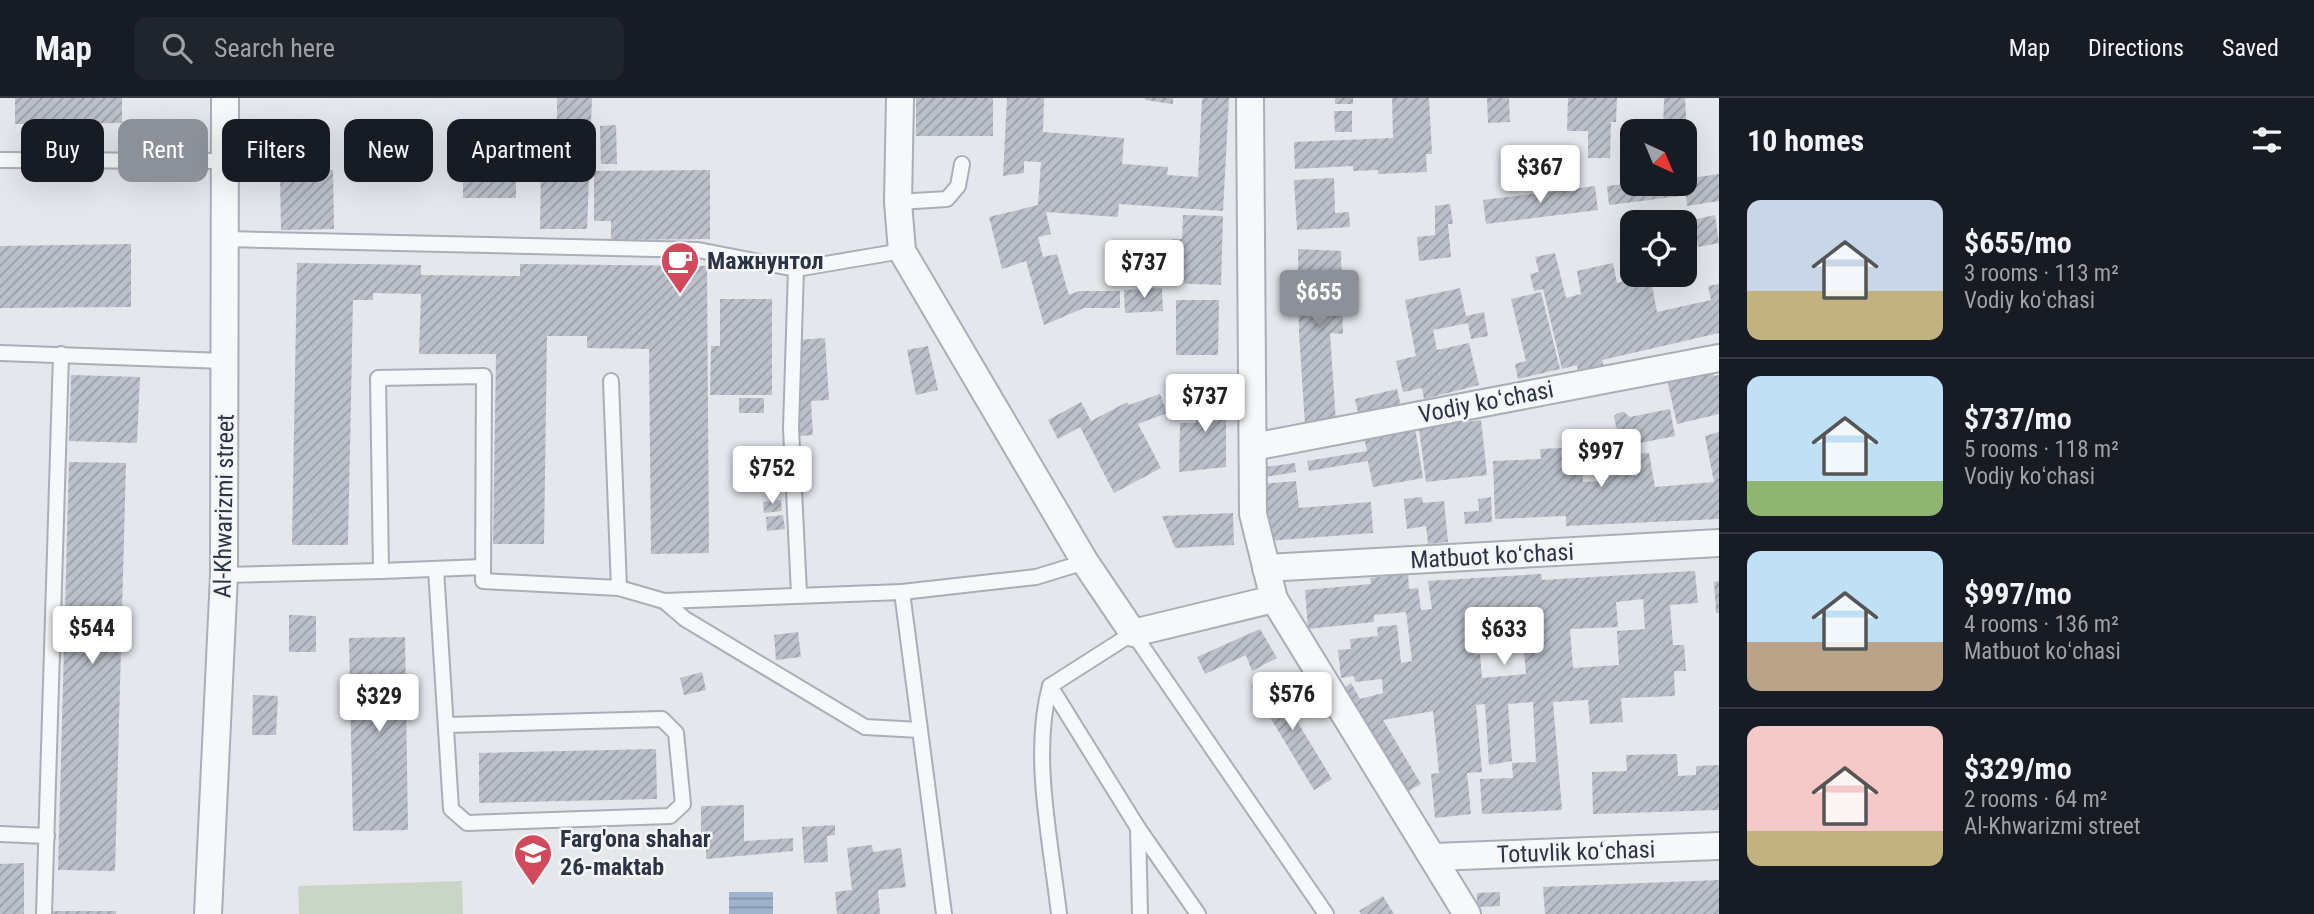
<!DOCTYPE html>
<meta charset="utf-8">
<style>
:root{--surface:#171b24;--page:#20242c;--text:#f1f3f6;--muted:#9ea1a6;--line:#363941;--accent:#8c9099}
body{margin:0;font-family:"Roboto Condensed",sans-serif;background:var(--page);color:var(--text);height:100vh;display:flex;flex-direction:column;font-size:26px;white-space:nowrap}
*{box-sizing:border-box;margin:0}
p{font-size:23px;color:var(--muted)}
.icon{flex:none;width:38px;height:38px;fill:none;stroke:currentColor;stroke-width:2;stroke-linecap:round;stroke-linejoin:round}
.map{position:relative;flex:1;overflow:hidden}
.drawer{display:flex;flex-direction:column;background:var(--surface);width:595px}
.drawer>*{flex:none}
.guide{position:absolute;left:21px;top:21px;width:665px;height:63px;display:flex;gap:14px}
.needle{width:46px;rotate:136deg}
.buttons{position:absolute;left:1620px;top:21px;display:grid;gap:14px}
.buttons a{display:grid;place-items:center;width:77px;height:77px;border-radius:14px;background:var(--surface);box-shadow:0 7px 28px #0002;font-size:35px}
.price{position:absolute;translate:-50% -60px;padding:0 16px;border-radius:7px;background:#fff;color:#222;font-size:23px;line-height:46px;filter:drop-shadow(0 2px 4px #0008)}
.price::after{content:'';position:absolute;left:50%;top:42px;width:21px;height:16px;margin-left:-10px;background:inherit;clip-path:polygon(0 0,100% 0,50% 100%)}
.price.on{background:var(--accent);color:#fff}
ul{padding:0;list-style:none}
li{display:flex;align-items:center;gap:21px;height:175px;padding:0 28px}
li+li{border-top:2px solid var(--line)}
li span{display:grid;place-items:center;flex:none;width:196px;height:140px;border-radius:14px;color:#555}
li>.icon{margin-inline-start:auto}
span .icon{width:84px;height:84px;fill:#fffc;stroke-width:1}
li b{font-size:30px}
h2{display:flex;justify-content:space-between;align-items:center;height:84px;padding:0 28px;font-size:30px}
.pill{padding:0 24px;border-radius:14px;background:var(--surface);box-shadow:0 7px 28px #0002;font-size:24px;line-height:63px}
.pill.on{background:var(--accent);color:#fff}
header{display:flex;align-items:center;gap:42px;box-sizing:border-box;height:98px;padding:0 35px;background:var(--surface);border-bottom:2px solid var(--line)}
header strong{font-size:33px}
nav{display:flex;gap:38px;margin-inline-start:auto;font-size:24px}
.search{width:490px;height:63px;background:var(--page);display:flex;align-items:center;gap:18px;box-sizing:border-box;padding:0 24px;border-radius:14px;color:var(--muted);font-size:26px}
main{display:flex;flex:1;min-height:0}
.map>svg:first-child{display:block}
.green{fill:#c9d6c5}
.water{fill:url(#water-rules)}
.building{fill:url(#building-hatch);fill-rule:evenodd}
.lines{fill:none;stroke-linecap:round;stroke-linejoin:round}
.service-casing{stroke:#a9aeb7;stroke-width:18}
.minor-casing{stroke:#a9aeb7;stroke-width:30}
.service{stroke:#f7f8fa;stroke-width:14}
.minor{stroke:#f7f8fa;stroke-width:26}
.labels{text-anchor:middle;dominant-baseline:central;stroke-width:5;stroke-linejoin:round;paint-order:stroke}
.poi-label{font-size:24px;font-weight:bold;fill:#2b3445;stroke:#f4f6f9;text-anchor:start}
.street-label{font-size:24px;fill:#2b3445;stroke:#f4f6f9}
</style>
<header>
<strong>Map</strong>
<div class="search"><svg class="icon" aria-label="search" viewBox="0 0 24 24"><circle cx="10" cy="10" r="6"/><path d="M15 15l6 6"/></svg>Search here</div>
<nav><a>Map</a><a>Directions</a><a>Saved</a></nav>
</header>
<main>
<div class="map">
<svg width="1719" height="816" viewBox="0 0 1719 816">
<defs>
<pattern id="water-rules" width="6" height="5" patternUnits="userSpaceOnUse" patternTransform="scale(1.75)"><rect width="6" height="5" fill="#9fb4cc"/><path d="M0 2.5h6" fill="none" stroke="#8293a7"/></pattern>
<pattern id="building-hatch" width="6" height="6" patternUnits="userSpaceOnUse" patternTransform="scale(1.75)"><rect width="6" height="6" fill="#bbc0ca"/><path d="M-1 1l2-2M0 6l6-6M5 7l2-2" fill="none" stroke="#989da6"/></pattern>
</defs>
<rect width="100%" height="100%" fill="#e4e7ec"/>
<path class="green" d="M462 783 463 816H299L298 788Z"/>
<rect class="water" x="729" y="794" width="44" height="22"/>
<g class="building">
<path d="M15 0H122V25L15 26Z"/>
<path d="M557 0H592L587 131H540L541 68H557Z"/>
<rect x="916" y="0" width="77" height="38"/>
<path d="M1007 0H1044L1043 34 1124 40 1122 66 1168 69 1167 77 1198 79 1202 0H1229L1223 113 1119 106 1118 119 1046 114 1051 136 1038 139 1043 159 1057 156 1069 197 1079 193H1120V210H1084L1044 227 1026 163 1002 171 989 119 1038 107 1041 64 1024 63V75L1003 78Z"/>
<path d="M1145 0H1173V6L1145 2Z"/>
<rect x="1335" y="0" width="18" height="6"/>
<path d="M1392 0H1429L1432 56H1426L1427 74 1378 76V72L1353 73V68L1295 71 1294 44 1393 40Z"/>
<path d="M1487 0H1509L1510 24 1488 25Z"/>
<path d="M1568 0H1617L1616 24H1611L1610 60H1588V33H1567Z"/>
<path d="M1664 0H1685L1687 33H1663Z"/>
<path d="M1334 13H1352V34H1335Z"/>
<path d="M616 27 617 66H601L600 28Z"/>
<path d="M292 29 294 58 275 59 274 30Z"/>
<path d="M280 72H333L334 131 281 132Z"/>
<rect x="463" y="72" width="53" height="28"/>
<path d="M710 72V141L611 142V123H594V73Z"/>
<path d="M1719 76V103L1687 108 1685 81Z"/>
<path d="M1334 80 1335 115 1349 114 1350 129 1297 132 1294 82Z"/>
<path d="M1633 85 1680 86 1681 98 1609 107 1607 88Z"/>
<path d="M1595 88 1598 112 1486 126 1483 102Z"/>
<path d="M1450 106 1453 126H1448L1451 159 1419 163 1417 139 1435 137V108Z"/>
<path d="M1183 117 1223 118 1221 187 1138 184V168L1171 169 1172 141H1182Z"/>
<path d="M1715 117 1719 145 1698 149 1692 122Z"/>
<path d="M131 146V209L0 210V148Z"/>
<path d="M1298 151 1341 153 1343 236 1330 235 1336 325 1305 327 1299 234Z"/>
<path d="M1555 155 1566 200 1581 196 1577 173 1613 165 1617 185 1650 177 1657 214 1711 202 1708 188 1719 186V235L1602 262 1604 269 1578 275 1577 267 1562 271 1543 191 1534 193 1530 176 1539 174 1535 159Z"/>
<path d="M297 165 421 167V177L520 178V166L707 168 709 455 651 456 649 251 587 250V238H547L544 446H493L496 256H419L421 196 373 195V202H353L348 447H292Z"/>
<path d="M1162 190 1163 213 1125 215 1124 192Z"/>
<path d="M1460 190 1466 218 1484 214 1488 238 1471 241 1468 225 1433 232 1437 252 1469 245 1479 287 1424 301 1422 290 1403 294 1396 263 1416 258 1405 202Z"/>
<path d="M1541 194 1560 271 1518 281 1515 266 1526 263 1511 201Z"/>
<path d="M720 201H772V297H710L711 248H720Z"/>
<path d="M1176 202H1219L1218 257H1176Z"/>
<path d="M825 240 829 302 811 303 813 337 799 338 798 242Z"/>
<path d="M928 248 938 292 916 297 907 252Z"/>
<path d="M1711 266 1714 278 1719 277V316L1677 326 1666 277Z"/>
<path d="M71 277 140 279 137 345 69 343Z"/>
<path d="M1397 291 1401 309 1359 319 1355 301Z"/>
<path d="M1196 292 1226 293V369L1179 374 1180 325H1196Z"/>
<path d="M1160 296 1167 315 1138 326 1161 370 1114 395 1080 329 1058 341 1048 322 1081 304 1091 323 1127 304 1129 307Z"/>
<rect x="739" y="300" width="25" height="15"/>
<path d="M1670 311 1675 338 1620 349 1614 318 1618 315 1624 314 1630 319Z"/>
<path d="M1481 322 1487 377 1426 384 1419 330Z"/>
<path d="M1415 330 1423 380 1373 389 1368 363 1309 373 1307 363 1367 353 1364 339Z"/>
<path d="M1719 334V421L1566 428V418L1495 421 1493 363 1541 361 1540 351 1581 349 1583 384 1600 383 1596 344 1617 342 1619 356 1649 355 1655 389 1714 384 1705 338Z"/>
<path d="M69 364 126 365 115 773 58 772Z"/>
<path d="M1295 365 1296 374 1265 379 1264 369Z"/>
<path d="M1296 383 1299 410 1371 404 1373 435 1267 443 1262 386Z"/>
<path d="M1422 399 1423 405 1444 403 1448 444 1428 446 1426 428 1407 431 1404 401Z"/>
<path d="M1491 399 1492 424 1465 426 1464 414 1479 413 1478 401Z"/>
<path d="M781 402 782 413 764 415 763 404Z"/>
<path d="M1233 415 1234 447 1175 450 1162 418Z"/>
<path d="M783 417 785 431 767 433 766 419Z"/>
<path d="M1695 473 1698 505 1670 507 1673 547H1684L1686 573H1674L1675 598 1621 600 1623 624 1590 626 1588 602 1553 604 1562 712 1482 716 1480 681 1513 680 1512 665 1536 664 1533 604 1508 606 1512 663 1489 667 1485 606 1476 607 1482 674 1467 675 1471 716 1435 720 1431 676 1439 675 1433 613 1383 622 1421 686 1405 695 1340 592 1351 585 1360 601 1383 595 1382 581 1355 584 1354 578 1341 580 1338 552 1351 551 1350 541 1378 538 1377 529 1397 527 1401 565 1412 563 1406 514 1374 517V524L1308 531 1305 492 1371 486 1370 480 1408 476 1409 491 1418 490 1421 512 1432 511 1428 483 1541 476 1542 482ZM1643 501 1645 531 1617 533 1619 567 1573 570 1570 531 1618 529 1616 504ZM1521 521 1526 576 1482 580 1480 556 1475 557 1473 526Z"/>
<path d="M1719 483V515H1716L1714 484Z"/>
<path d="M289 517 316 518V554H289Z"/>
<path d="M1260 531 1277 560 1252 573 1246 557 1205 576 1197 559Z"/>
<path d="M798 534 801 559 776 562 774 537Z"/>
<path d="M405 539 408 732 353 733 349 540Z"/>
<path d="M702 574 706 592 684 597 680 580Z"/>
<path d="M1269 577 1332 681 1314 692 1251 588Z"/>
<path d="M253 597 278 598 276 637H252Z"/>
<path d="M656 651 657 701 479 705V655Z"/>
<path d="M1677 656 1678 678 1696 677V668L1719 667V712L1593 716 1592 674 1627 673 1626 657Z"/>
<path d="M744 707V743L793 740V753L706 761V745H701V708Z"/>
<path d="M835 727V737L827 738 828 764 804 765 802 729Z"/>
<path d="M872 747 873 754 901 750 906 789 878 792 880 816H837L835 794 852 792 847 750Z"/>
<path d="M24 765V816H0V766Z"/>
<path d="M1719 782V816H1545L1543 789Z"/>
<path d="M1500 794V808L1477 809V795Z"/>
<path d="M1383 798 1394 816H1361L1359 813Z"/>
<rect x="52" y="813" width="64" height="3"/>
</g>
<g class="lines">
<defs>
<g id="service">
<path d="M0 62 226 63"/>
<path d="M898 104 947 101 958 88 962 66"/>
<path d="M226 141 698 152 796 171"/>
<path d="M0 255 225 263"/>
<path d="M611 283 619 490"/>
<path d="M436 471 451 711 467 725 670 718 683 706 676 635 662 621 447 627"/>
<path d="M381 473 483 469"/>
<path d="M224 477 381 473 378 280 484 278 483 483 619 490 664 503 902 494 1036 479 1085 464"/>
<path d="M902 494 944 816"/>
<path d="M799 496 791 330 796 171 902 153"/>
<path d="M664 503 685 521 865 629 920 632"/>
<path d="M1050 588 1138 730 1198 816"/>
<path d="M1138 730 1140 816"/>
<path d="M0 736 47 738"/>
<path d="M44 816 61 256"/>
<path d="M1059 816C1051 744 1031 657 1050 588L1133 535 1326 816"/>
</g>
<g id="minor">
<path d="M900 0 898 104 902 153 1085 464 1133 535 1274 501 1253 416 1250 0"/>
<path d="M1253 349 1719 260"/>
<path d="M1266 470 1719 445"/>
<path d="M1274 501 1467 816"/>
<path d="M1433 759 1719 748"/>
<path d="M208 816 224 477 225 0"/>
</g>
</defs>
<use href="#service" class="service-casing"/>
<use href="#minor" class="minor-casing"/>
<use href="#service" class="service"/>
<use href="#minor" class="minor"/>
</g>
<defs>
<symbol id="cafe-pin" viewBox="-11 -11 22 30"><path d="M0 17L-7.5 6A9.5 9.5 0 1 1 7.5 6Z" fill="#d1495b" stroke="#f4f6f9"/><path d="M-5.5-4.5H6V0H3Q3 3.5 0 3.5H-2.5Q-5.5 3.5-5.5 0ZM3-3.2v2h1.7v-2ZM-6 4.5H4V6H-6Z" fill="#fff"/></symbol>
<symbol id="school-pin" viewBox="-11 -11 22 30"><path d="M0 17L-7.5 6A9.5 9.5 0 1 1 7.5 6Z" fill="#d1495b" stroke="#f4f6f9"/><path d="M0-5L7-2L0 1L-7-2ZM-4 1L0 2.5L4 1V4Q0 6-4 4Z" fill="#fff"/></symbol>
</defs>
<g fill-rule="evenodd">
<use href="#cafe-pin" x="658" y="141" width="44" height="60"/>
<use href="#school-pin" x="511" y="733" width="44" height="60"/>
</g>
<g class="labels">
<g class="poi-label">
<text x="707" y="163">Мажнунтол</text>
<text x="560" y="741">Farg'ona shahar<tspan x="560" dy="28">26-maktab</tspan></text>
</g>
<g class="street-label">
<text transform="translate(1486 304) rotate(-11)">Vodiy koʻchasi</text>
<text transform="translate(224 408) rotate(-89)">Al-Khwarizmi street</text>
<text transform="translate(1492 458) rotate(-3)">Matbuot koʻchasi</text>
<text transform="translate(1576 754) rotate(-2)">Totuvlik koʻchasi</text>
</g>
</g>
</svg>
<div class="buttons">
<a><svg class="needle" viewBox="-14 -14 28 28"><path d="M0-13l5 13h-10z" fill="#e53935"/><path d="M0 13l5-13h-10z" fill="#9ea1a6"/></svg></a>
<a><svg class="icon" aria-label="locate" viewBox="0 0 24 24"><circle cx="12" cy="12" r="6"/><path d="M12 2v4M12 18v4M2 12h4M18 12h4"/></svg></a>
</div>
<b class="price" style="left:1540px;top:107px">$367</b>
<b class="price" style="left:1144px;top:202px">$737</b>
<b class="price on" style="left:1319px;top:232px">$655</b>
<b class="price" style="left:1205px;top:336px">$737</b>
<b class="price" style="left:1601px;top:391px">$997</b>
<b class="price" style="left:772px;top:408px">$752</b>
<b class="price" style="left:92px;top:568px">$544</b>
<b class="price" style="left:1504px;top:569px">$633</b>
<b class="price" style="left:1292px;top:634px">$576</b>
<b class="price" style="left:379px;top:636px">$329</b>
<div class="guide">
<a class="pill">Buy</a>
<a class="pill on">Rent</a>
<a class="pill">Filters</a>
<a class="pill">New</a>
<a class="pill">Apartment</a>
</div>
</div>
<section class="drawer">
<h2>10 homes<svg class="icon" aria-label="filters" viewBox="0 0 24 24"><path d="M4 7h16M4 17h16"/><circle cx="9" cy="7" r="2"/><circle cx="15" cy="17" r="2"/></svg></h2>
<ul>
<li><span style="background:linear-gradient(#c9d6e8 65%,#c2b280 0)"><svg class="icon" aria-label="home" viewBox="0 0 24 24"><path d="M3 11l9-7 9 7M6 9v11h12V9"/></svg></span><div><b>$655/mo</b><p>3 rooms · 113 m²</p><p>Vodiy koʻchasi</p></div></li>
<li><span style="background:linear-gradient(#bfe0f5 75%,#8fb573 0)"><svg class="icon" aria-label="home" viewBox="0 0 24 24"><path d="M3 11l9-7 9 7M6 9v11h12V9"/></svg></span><div><b>$737/mo</b><p>5 rooms · 118 m²</p><p>Vodiy koʻchasi</p></div></li>
<li><span style="background:linear-gradient(#bfe0f5 65%,#b9a48a 0)"><svg class="icon" aria-label="home" viewBox="0 0 24 24"><path d="M3 11l9-7 9 7M6 9v11h12V9"/></svg></span><div><b>$997/mo</b><p>4 rooms · 136 m²</p><p>Matbuot koʻchasi</p></div></li>
<li><span style="background:linear-gradient(#f6c9c9 75%,#c2b280 0)"><svg class="icon" aria-label="home" viewBox="0 0 24 24"><path d="M3 11l9-7 9 7M6 9v11h12V9"/></svg></span><div><b>$329/mo</b><p>2 rooms · 64 m²</p><p>Al-Khwarizmi street</p></div></li>
</ul>
</section>
</main>
